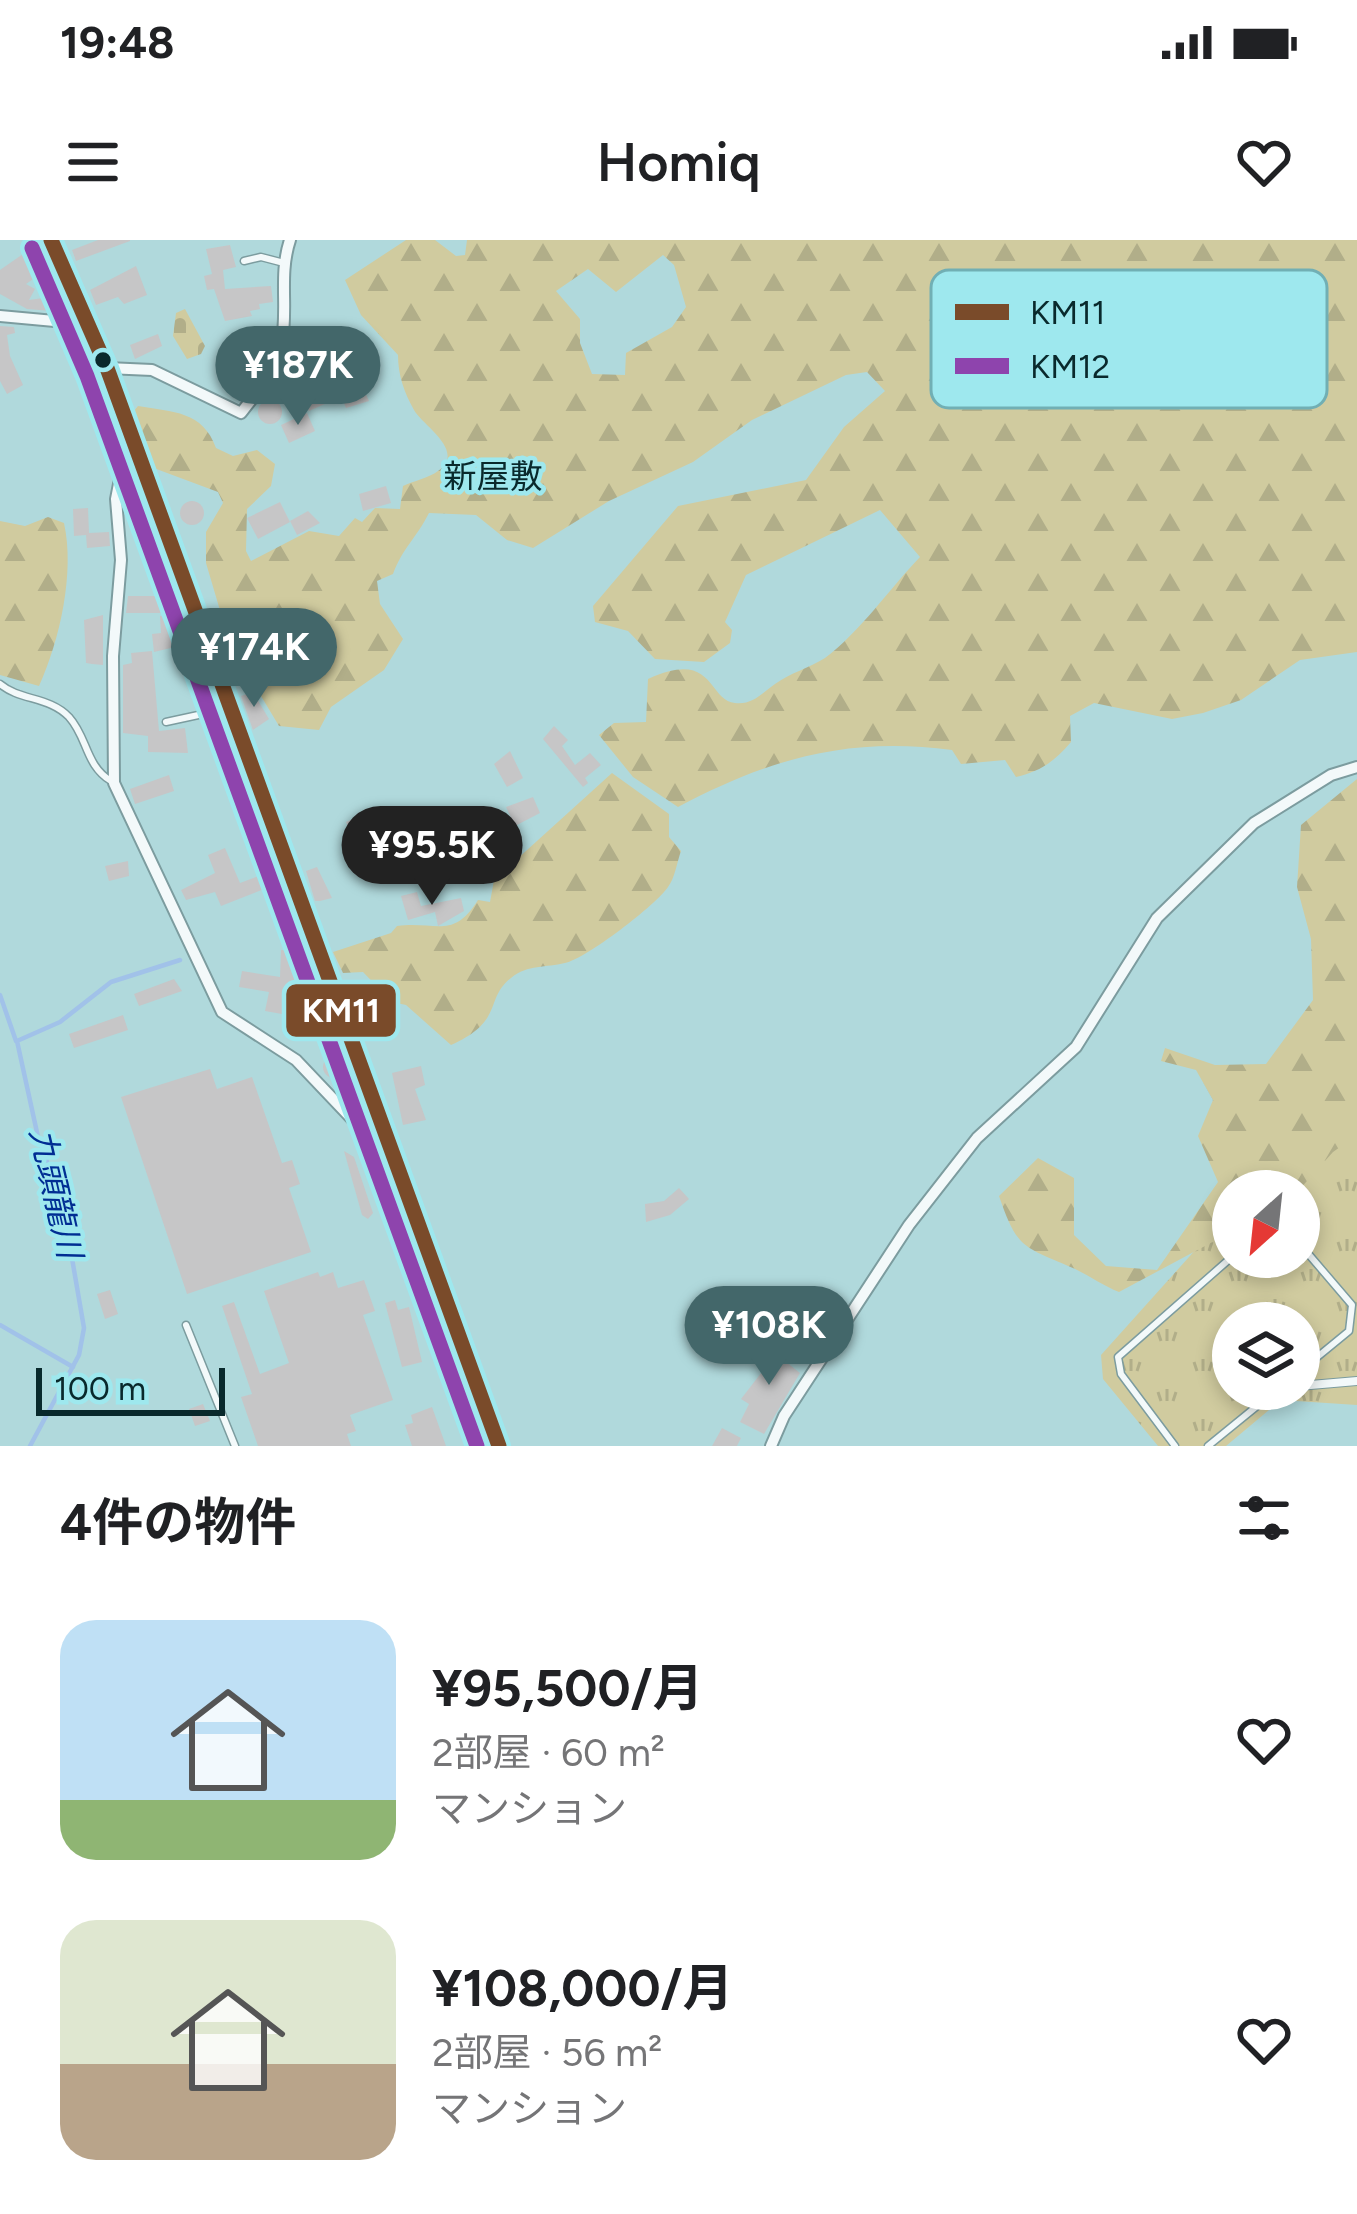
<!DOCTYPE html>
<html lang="ja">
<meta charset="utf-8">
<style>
:root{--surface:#fff;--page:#f2f2f2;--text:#202124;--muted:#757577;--accent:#43676a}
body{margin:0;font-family:Figtree,"Noto Sans JP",sans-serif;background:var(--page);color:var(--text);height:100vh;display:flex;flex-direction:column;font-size:45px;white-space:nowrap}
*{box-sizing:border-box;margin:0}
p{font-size:39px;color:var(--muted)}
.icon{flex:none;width:66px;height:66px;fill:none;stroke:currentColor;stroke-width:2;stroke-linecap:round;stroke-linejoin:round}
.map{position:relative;height:1206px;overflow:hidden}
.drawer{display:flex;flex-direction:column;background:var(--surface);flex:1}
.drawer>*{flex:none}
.needle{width:78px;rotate:207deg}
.tools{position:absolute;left:1212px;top:930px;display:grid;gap:24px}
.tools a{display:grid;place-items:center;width:108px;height:108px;border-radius:50%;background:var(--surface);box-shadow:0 6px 18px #0003;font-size:60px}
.scale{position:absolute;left:36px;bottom:30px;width:189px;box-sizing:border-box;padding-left:12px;border:6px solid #09292c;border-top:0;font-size:33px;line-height:42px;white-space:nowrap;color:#09292c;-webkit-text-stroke:9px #9ee8ee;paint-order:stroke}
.price{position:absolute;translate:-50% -102px;padding:0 27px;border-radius:42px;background:var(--accent);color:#fff;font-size:39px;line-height:78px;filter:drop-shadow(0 3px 6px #0008)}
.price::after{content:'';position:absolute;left:50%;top:72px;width:36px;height:27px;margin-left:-18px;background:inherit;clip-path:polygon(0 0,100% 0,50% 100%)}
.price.current{background:#222;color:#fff}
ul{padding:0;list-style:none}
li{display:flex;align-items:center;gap:36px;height:300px;padding:0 60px}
li span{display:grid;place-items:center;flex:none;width:336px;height:240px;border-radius:36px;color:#555}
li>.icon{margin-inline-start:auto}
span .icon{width:144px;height:144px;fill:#fffc;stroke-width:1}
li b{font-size:51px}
h2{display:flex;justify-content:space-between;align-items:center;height:144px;padding:0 60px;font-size:51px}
.status{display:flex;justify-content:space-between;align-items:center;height:84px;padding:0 60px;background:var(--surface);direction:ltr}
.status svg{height:33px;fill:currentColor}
header{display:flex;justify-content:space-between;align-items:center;height:156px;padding:0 60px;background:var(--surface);font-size:54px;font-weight:600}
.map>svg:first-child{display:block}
.grass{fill:url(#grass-tufts);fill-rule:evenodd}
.forest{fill:url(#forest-firs);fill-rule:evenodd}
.cemetery{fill:url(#cemetery-stones)}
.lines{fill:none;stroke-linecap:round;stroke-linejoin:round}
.stream{stroke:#a1c2e9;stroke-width:4.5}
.building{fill:#c6c6c7}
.service-casing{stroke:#7c9c9f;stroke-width:9}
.pedestrian-casing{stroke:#7c9c9f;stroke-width:10}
.minor-casing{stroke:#7c9c9f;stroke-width:14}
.trunk-casing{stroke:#7c9c9f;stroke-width:21}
.service{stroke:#f3f9fa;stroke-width:6}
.pedestrian{stroke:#f3f9fa;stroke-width:8}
.minor{stroke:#f3f9fa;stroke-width:10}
.trunk{stroke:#f3f9fa;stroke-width:18}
.bus-1-casing{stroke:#9ee8ee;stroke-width:24}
.bus-2-casing{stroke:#9ee8ee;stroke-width:24}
.bus-1{stroke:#7a4b2a;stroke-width:15}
.bus-2{stroke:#8e44ad;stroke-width:15}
.bus-dot{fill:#09292c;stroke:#9ee8ee;stroke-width:4.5}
.labels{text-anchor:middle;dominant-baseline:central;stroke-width:9;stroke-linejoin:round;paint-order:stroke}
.neighbourhood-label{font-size:33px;fill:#09292c;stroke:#9ee8ee}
.water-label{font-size:33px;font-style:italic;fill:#002e93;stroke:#9ee8ee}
.key{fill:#9ee8ee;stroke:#71afb4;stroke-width:3}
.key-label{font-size:33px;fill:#09292c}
.line-badge{stroke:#9ee8ee;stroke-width:4.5}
.badge-label{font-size:33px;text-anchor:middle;font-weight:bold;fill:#fff}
</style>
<div class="status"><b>19:48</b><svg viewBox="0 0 49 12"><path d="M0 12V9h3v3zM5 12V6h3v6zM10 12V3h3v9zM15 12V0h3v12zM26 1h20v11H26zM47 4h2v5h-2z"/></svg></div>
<header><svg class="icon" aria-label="menu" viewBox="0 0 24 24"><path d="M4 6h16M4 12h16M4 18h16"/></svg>Homiq<svg class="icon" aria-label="heart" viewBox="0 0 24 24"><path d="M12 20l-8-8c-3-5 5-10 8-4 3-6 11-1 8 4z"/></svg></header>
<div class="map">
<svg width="1357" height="1206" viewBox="0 0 1357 1206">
<defs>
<pattern id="grass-tufts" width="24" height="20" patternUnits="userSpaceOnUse" patternTransform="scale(3)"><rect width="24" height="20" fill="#d0cb9f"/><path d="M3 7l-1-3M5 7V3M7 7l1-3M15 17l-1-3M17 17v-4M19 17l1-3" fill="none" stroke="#b1ae89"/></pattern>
<pattern id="forest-firs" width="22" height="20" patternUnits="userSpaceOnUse" patternTransform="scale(3)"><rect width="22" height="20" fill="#d0cb9f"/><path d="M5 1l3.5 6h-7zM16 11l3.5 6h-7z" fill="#b1ae89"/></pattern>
<pattern id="cemetery-stones" width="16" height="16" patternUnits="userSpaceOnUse" patternTransform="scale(3)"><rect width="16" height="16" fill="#d0cb9f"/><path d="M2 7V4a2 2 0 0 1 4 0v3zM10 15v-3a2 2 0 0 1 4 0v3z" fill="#b1ae89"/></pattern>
</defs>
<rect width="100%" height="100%" fill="#b0d9dc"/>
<path class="grass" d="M1357 551V1165L1281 1160 1226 1206H1158L1103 1139 1101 1115 1233 968V1017H1299V951H1245L1337 785ZM1233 1083H1299V1149H1233Z"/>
<g class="forest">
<path d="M406 0H435L456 16 465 15 467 0H1357V412L1300 420 1241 460 1203 473 1172 479 1094 463 1070 476 1071 502C1054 522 1041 531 1016 537L1005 520 961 524 952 510C848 496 768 519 678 567L633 537 599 495 614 483 646 482 648 439C715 408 707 460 735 463 753 465 762 453 775 444 790 433 809 428 825 418 860 392 890 348 920 317L880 270 746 335 725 382 732 390 730 403 704 422 655 419 628 391 595 382 593 366 678 266 806 240 844 187 885 151 867 132 846 135 752 180 693 222 609 261 533 308 507 300 476 275 429 273C417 297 402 309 393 334L377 341 380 364 403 399 384 430 331 467 319 490 279 486 255 446 257 430 232 411 206 323V292L223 263 218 252 151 227 134 171 138 166C173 172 203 171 216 208L233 216 257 210 275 224 271 246 247 269 246 311 251 321 309 291 339 296 355 278 362 282 375 268 400 269 403 246C413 241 429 238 438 231 467 211 422 185 414 170 404 152 398 135 398 115L361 75 345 40ZM663 15 674 25 686 67 672 87 626 113 625 135 592 134 580 103V79L556 51 588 29 616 52Z"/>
<path d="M48 277 64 283C75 332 60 400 39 446L0 435V281L25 286Z"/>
<path d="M612 533 669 574V597L681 611C677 622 675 638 668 647 657 664 586 719 565 723 546 728 528 724 511 738 484 759 505 781 451 805L406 765 392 762 363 732 343 733 333 712 391 693 397 686C437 681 453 700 478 660L490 662 494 640Z"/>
<path d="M1357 539V895L1333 912 1298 951H1233V991L1119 1052C1101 1045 1086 1033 1068 1026 1022 1006 1017 1008 999 956L1038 918 1074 938V995L1106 1026 1157 1030 1218 942 1198 896 1213 860 1196 830 1161 821 1165 808 1215 825 1266 824 1313 760 1311 699 1297 647 1301 585Z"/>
</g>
<path class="cemetery" d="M185 69 205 106 201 114 187 119 173 96 176 73Z"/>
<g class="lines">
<g class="stream">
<path d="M0 755 16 801"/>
<path d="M0 1085 73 1127"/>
<path d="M30 1206 79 1115 84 1088 63 966 38 897 17 801 60 782 111 742 180 720"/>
</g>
</g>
<g class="building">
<path d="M98 0H130V1L76 21 72 10Z"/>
<path d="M230 5 236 27 223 30 225 49 271 46 273 62 259 64 260 69 250 71 252 76 225 81 214 49 207 50 204 36 212 34 206 9Z"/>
<path d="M23 14 39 35 26 44 35 49 29 60 57 56 64 72 27 69 0 54V30Z"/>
<path d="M136 26 147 55 124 64 118 57 96 65 90 50Z"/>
<path d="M0 86 14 87 15 93 7 95 10 116 23 145 7 154 0 141Z"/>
<path d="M158 94 162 106 135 119 130 105Z"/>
<path d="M362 146 369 161 346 168 341 156Z"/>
<path d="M320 148 327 163 309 171 301 155Z"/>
<circle cx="270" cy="172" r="12"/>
<path d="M307 173 315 191 289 203 281 185Z"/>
<path d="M386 246 391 263 363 271 359 254Z"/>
<circle cx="192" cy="273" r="12"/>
<path d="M280 262 290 282 258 299 247 278Z"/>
<path d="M88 268 89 293 109 292 110 306 87 308 86 295 74 296 73 269Z"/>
<path d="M308 271 320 283 297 295 290 281Z"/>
<path d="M128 356H169L168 373H126Z"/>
<path d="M182 374 186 386H178L179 406 154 412 152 394 161 393 160 376Z"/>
<path d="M103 375V425L92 424 86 423 84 380Z"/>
<path d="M152 411 159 491 185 488 188 513 148 512V496L123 493V425L132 423 131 413Z"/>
<path d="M253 452 269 479 253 490 241 456Z"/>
<path d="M554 486 568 500 562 506 575 525 590 513 601 525 585 538 588 543 583 547 543 499Z"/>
<path d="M510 511 523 538 507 547 494 524Z"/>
<path d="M169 535 174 551 135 564 130 549Z"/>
<path d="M533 557 540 573 515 586 506 567Z"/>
<path d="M359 576 362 583 373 578 378 589 354 600 346 582Z"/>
<path d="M225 608 240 643 275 630 285 658 274 661 269 647 221 666 215 652 186 660 181 650 215 633 208 615Z"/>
<path d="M128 621 129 636 109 641 105 626Z"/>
<path d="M317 627 332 658 320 661H315L306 631Z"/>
<path d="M417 652 421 666 461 658 464 671 438 686 435 672 408 680 401 656Z"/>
<path d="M281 710 303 711 302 764 325 768 323 781H298L299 777 265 771 269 752 239 747 242 731 280 737Z"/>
<path d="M174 739 182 751 139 766 134 754Z"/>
<path d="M123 775 128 790 74 808 69 794Z"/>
<circle cx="334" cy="827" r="11"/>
<path d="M421 826 425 845 415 849 426 880 403 885 392 833Z"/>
<path d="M210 829 217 849 252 837 282 923 292 920 300 944 289 948 311 1012 187 1054 121 857Z"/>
<path d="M344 911 354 917 373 973 368 979 362 975Z"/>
<path d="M679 948 689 959 670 975 646 982 645 964 664 961Z"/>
<path d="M318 1032 320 1037 333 1032 338 1048 364 1040 375 1071 363 1075 393 1160 350 1175 356 1191 347 1194 351 1206H258L241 1157 252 1154 222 1066 234 1062 260 1134 289 1123 264 1051Z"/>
<path d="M110 1050 118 1074 105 1079 97 1054Z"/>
<path d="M395 1060 398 1070 409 1067 422 1122 402 1127 385 1063Z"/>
<circle cx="813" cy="1089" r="12"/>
<path d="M775 1093 784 1098 776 1114 800 1133 764 1194 740 1182 749 1164 741 1159 765 1128 757 1121Z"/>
<path d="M203 1164 210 1181 195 1186 189 1169Z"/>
<path d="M432 1167 446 1206H412L405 1185 413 1183 411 1175Z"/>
<path d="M722 1188 741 1198 737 1206H712Z"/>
</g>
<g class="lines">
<defs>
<g id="service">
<path d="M244 21 261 17 284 23"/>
<path d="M282 104 333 122"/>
<path d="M0 444C20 461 49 456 69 477 88 498 85 525 111 541"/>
<path d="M166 482 226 469"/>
<path d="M1299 1003 1352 1065 1349 1091 1299 1132"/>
<path d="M186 1085 235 1206"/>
<path d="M1175 1206 1121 1134 1118 1117 1233 1016"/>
<path d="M1208 1206 1278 1149"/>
</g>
<path id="pedestrian" d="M1299 1146 1357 1141"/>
<g id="minor">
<path d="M0 76 87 84"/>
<path d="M107 128 152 130 241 173C256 153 276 132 281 107 289 71 278 36 290 0"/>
<path d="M129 193 116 259 121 320 113 416 114 543 222 772 296 820 371 899 390 907"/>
<path d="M771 1206 784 1176 909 985 977 898 1076 807 1157 678 1254 583 1331 535 1357 527"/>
</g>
<path id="trunk" d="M51 0 107 128 499 1206"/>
</defs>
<use href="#service" class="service-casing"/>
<use href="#pedestrian" class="pedestrian-casing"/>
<use href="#minor" class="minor-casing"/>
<use href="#trunk" class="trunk-casing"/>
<use href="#service" class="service"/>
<use href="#pedestrian" class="pedestrian"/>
<use href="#minor" class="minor"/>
<use href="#trunk" class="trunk"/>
<defs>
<path id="bus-1" d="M51 0 107 128 499 1206"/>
<path id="bus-2" d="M32 8 87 136 477 1206"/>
</defs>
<use href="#bus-1" class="bus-1-casing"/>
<use href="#bus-2" class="bus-2-casing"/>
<use href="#bus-1" class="bus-1"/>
<use href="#bus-2" class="bus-2"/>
</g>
<circle class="bus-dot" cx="103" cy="120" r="10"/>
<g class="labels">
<g class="neighbourhood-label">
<text x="493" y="236">新屋敷</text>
</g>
<g class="water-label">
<text transform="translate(56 953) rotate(77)">九頭龍川</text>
</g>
</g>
<rect x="931" y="30" width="396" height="138" rx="18" class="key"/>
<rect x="955" y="64" width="54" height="16" fill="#7a4b2a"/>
<rect x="955" y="118" width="54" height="16" fill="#8e44ad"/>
<g class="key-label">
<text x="1030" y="84">KM11</text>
<text x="1030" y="138">KM12</text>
</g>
<rect class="line-badge" x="284" y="742" width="114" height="57" rx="12" fill="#7a4b2a"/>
<g class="badge-label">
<text x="341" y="782">KM11</text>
</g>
</svg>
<div class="tools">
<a><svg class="needle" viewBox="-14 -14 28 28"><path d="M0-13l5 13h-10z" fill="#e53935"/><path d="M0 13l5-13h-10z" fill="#757577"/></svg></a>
<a><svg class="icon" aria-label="layers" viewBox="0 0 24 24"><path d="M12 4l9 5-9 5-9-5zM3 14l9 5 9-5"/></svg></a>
</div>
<div class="scale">100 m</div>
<b class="price" style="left:298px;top:188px">¥187K</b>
<b class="price" style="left:254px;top:470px">¥174K</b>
<b class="price current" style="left:432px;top:668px">¥95.5K</b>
<b class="price" style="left:769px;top:1148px">¥108K</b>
</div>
<section class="drawer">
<h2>4件の物件<svg class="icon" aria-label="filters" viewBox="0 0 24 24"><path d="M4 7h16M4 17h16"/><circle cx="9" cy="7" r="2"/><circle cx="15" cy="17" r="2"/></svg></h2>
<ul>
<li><span style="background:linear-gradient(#bfe0f5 75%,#8fb573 0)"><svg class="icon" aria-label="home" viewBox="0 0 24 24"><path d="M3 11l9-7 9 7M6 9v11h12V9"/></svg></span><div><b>¥95,500/月</b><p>2部屋 · 60 m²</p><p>マンション</p></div><svg class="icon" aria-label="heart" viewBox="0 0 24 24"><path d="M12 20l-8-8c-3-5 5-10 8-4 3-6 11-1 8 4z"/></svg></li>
<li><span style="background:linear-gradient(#dfe7d0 60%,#b9a48a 0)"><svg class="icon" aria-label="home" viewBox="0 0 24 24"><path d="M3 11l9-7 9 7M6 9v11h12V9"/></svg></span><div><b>¥108,000/月</b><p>2部屋 · 56 m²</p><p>マンション</p></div><svg class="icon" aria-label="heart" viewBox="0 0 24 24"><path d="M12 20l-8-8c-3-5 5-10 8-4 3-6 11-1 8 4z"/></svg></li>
</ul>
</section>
